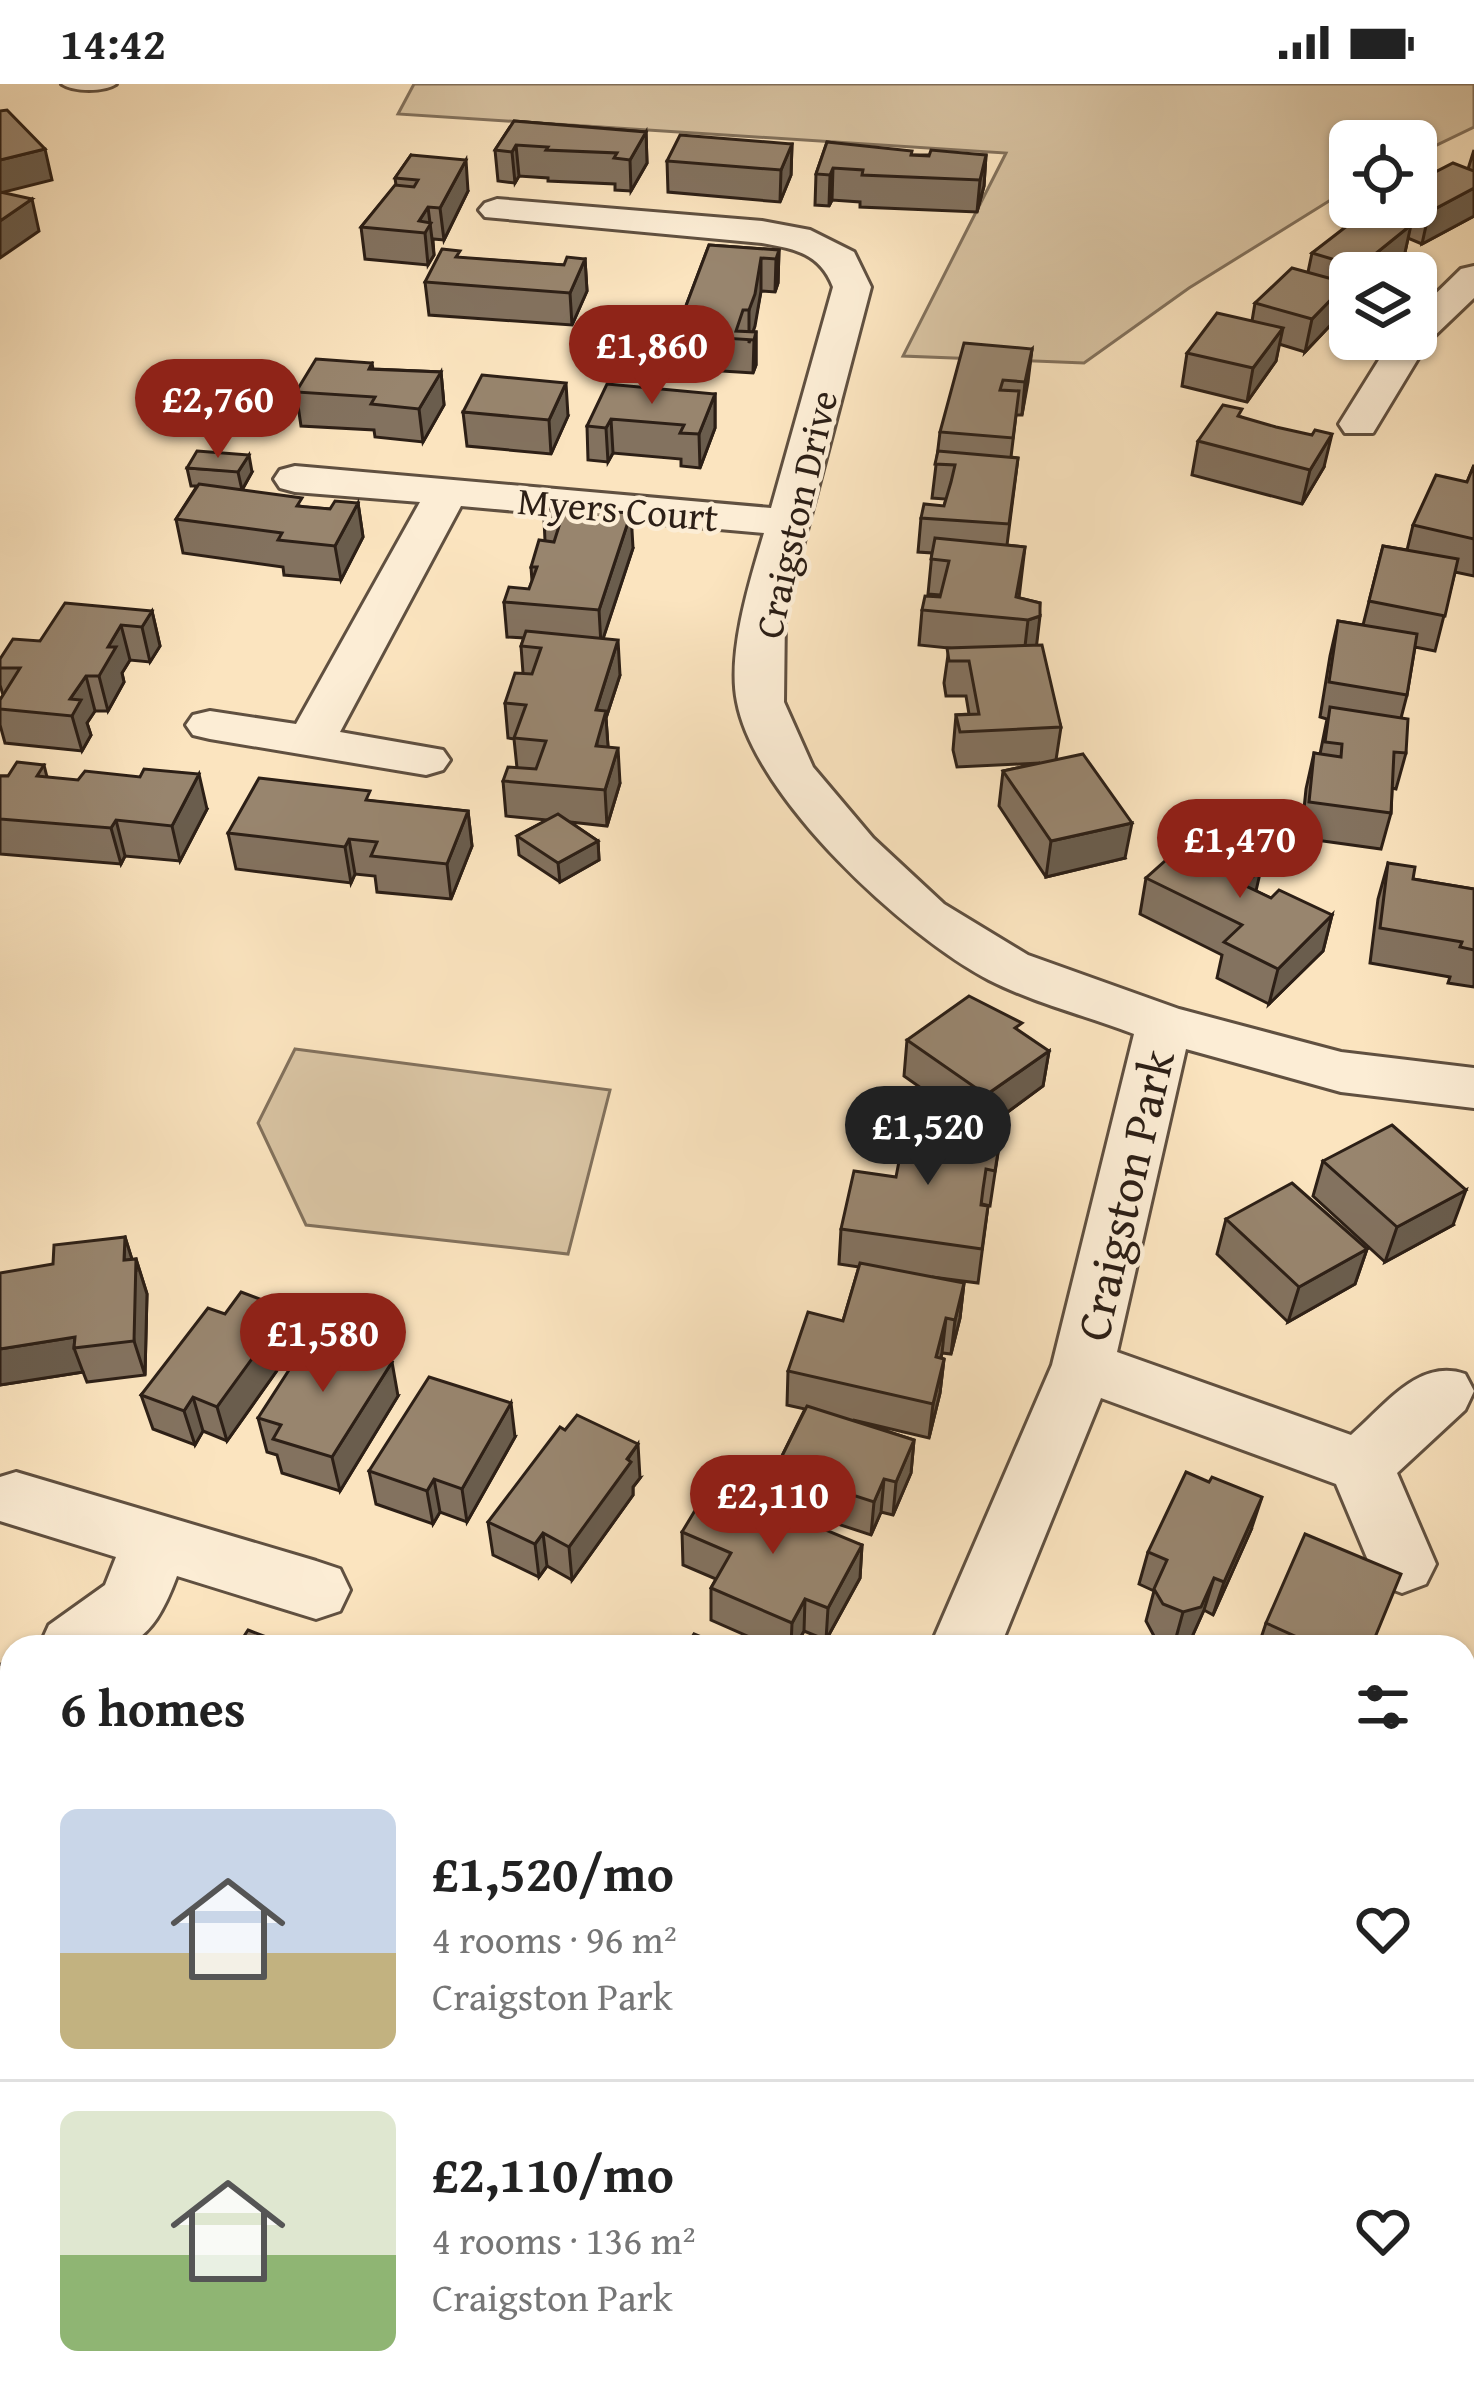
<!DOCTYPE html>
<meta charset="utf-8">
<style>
:root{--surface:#fff;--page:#f6f6f6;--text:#222;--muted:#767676;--line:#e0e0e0;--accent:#8f2418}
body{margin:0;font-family:"Gentium Book Plus",serif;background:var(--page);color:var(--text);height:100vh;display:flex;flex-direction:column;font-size:45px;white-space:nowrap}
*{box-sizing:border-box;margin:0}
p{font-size:39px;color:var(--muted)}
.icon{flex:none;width:66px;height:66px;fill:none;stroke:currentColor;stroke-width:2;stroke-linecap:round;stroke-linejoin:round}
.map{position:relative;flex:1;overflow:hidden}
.panel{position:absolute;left:0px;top:1551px;width:1476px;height:771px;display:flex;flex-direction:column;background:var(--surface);border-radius:36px 36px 0 0;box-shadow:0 3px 9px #0004}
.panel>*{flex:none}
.tools{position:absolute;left:1329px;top:36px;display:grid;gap:24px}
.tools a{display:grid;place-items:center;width:108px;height:108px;border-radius:18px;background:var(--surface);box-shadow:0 3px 9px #0004;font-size:60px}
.price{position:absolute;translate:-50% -102px;padding:0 27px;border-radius:42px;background:var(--accent);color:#fff;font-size:39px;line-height:78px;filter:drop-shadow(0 3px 6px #0008)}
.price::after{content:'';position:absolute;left:50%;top:72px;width:36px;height:27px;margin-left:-18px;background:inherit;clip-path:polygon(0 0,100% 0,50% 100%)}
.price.current{background:#222;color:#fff}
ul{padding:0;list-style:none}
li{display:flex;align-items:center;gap:36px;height:300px;padding:0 60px}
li+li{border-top:3px solid var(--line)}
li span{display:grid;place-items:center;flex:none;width:336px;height:240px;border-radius:18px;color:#555}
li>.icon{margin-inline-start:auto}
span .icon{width:144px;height:144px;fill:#fffc;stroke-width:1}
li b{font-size:51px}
h2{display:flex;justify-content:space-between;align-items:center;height:144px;padding:0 60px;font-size:51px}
.status{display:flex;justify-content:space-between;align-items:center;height:84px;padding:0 60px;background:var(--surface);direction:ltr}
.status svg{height:33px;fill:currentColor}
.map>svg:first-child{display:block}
.green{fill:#d8c3a2;stroke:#82715c;stroke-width:3}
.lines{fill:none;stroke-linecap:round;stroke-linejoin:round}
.service-casing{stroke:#605040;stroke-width:6}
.minor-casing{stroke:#605040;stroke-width:6}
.service{fill:#fcedd5;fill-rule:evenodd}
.minor{fill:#fcedd5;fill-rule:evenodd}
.wall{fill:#83725f;stroke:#2c1f16;stroke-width:3}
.shaded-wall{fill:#6a5d4d;stroke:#2c1f16;stroke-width:3}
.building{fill:#98856e;stroke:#2c1f16;stroke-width:3}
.labels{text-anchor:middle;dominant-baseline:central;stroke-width:9;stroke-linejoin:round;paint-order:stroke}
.far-street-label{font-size:39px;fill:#2c1f16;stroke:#fcedd5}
.street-label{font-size:48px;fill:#2c1f16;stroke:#fcedd5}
</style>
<div class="status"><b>14:42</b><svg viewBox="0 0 49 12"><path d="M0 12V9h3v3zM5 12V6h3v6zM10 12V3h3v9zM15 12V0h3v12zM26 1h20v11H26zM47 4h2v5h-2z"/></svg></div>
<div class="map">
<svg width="1474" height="2321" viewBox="0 0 1474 2321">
<rect width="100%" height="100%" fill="#fbe4bf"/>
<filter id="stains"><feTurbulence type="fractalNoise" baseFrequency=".00167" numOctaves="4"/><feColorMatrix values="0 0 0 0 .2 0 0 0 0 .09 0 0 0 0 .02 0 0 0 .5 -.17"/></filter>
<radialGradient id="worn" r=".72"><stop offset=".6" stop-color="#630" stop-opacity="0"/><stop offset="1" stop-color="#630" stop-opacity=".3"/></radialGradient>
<g class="green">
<path d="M414 0H1474V43L1416 71V57H1350V104L1189 204 1084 279 903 272 1006 69 398 30Z"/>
<path d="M295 965 610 1006 568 1170 306 1141 258 1039Z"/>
</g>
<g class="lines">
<defs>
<path id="service" d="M62 0H116C104 8 74 8 62 0Z"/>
<g id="minor">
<path d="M497 115 762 137 810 146 854 168 871 203 785 530 784 618 813 683 873 754 944 820 1028 871 1179 925 1341 968 1474 984V1024L1341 1008 1186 965 1117 1268 1351 1351C1385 1322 1418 1274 1465 1290L1474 1307 1465 1326 1397 1389 1436 1480 1426 1500 1402 1509 1378 1500 1336 1400 1101 1314 1000 1563H930L1052 1281 1134 950C1087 932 1034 919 989 896 905 852 755 714 737 618 727 569 750 496 764 449L461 422 340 648 443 666 450 676 443 686 426 691 210 655 193 651 186 641 193 631 210 627 296 640 420 418 295 408 280 404 274 395 280 386 295 382 771 424 833 203C820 169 795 165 762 159L485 133 479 126 485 119Z"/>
<path d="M1474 182V214L1428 258 1373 349H1345L1339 340 1392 255H1416V229L1461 185Z"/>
<path d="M16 1388 316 1477 340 1485 350 1506 340 1527 316 1535 177 1492C145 1578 120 1563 39 1563L49 1541 105 1501 116 1473 0 1437V1393Z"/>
<path d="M12 1578V1645L0 1650V1582Z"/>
<path d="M556 2310H646L641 2321H551Z"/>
<path d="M1032 2310H1120L1118 2321H1030Z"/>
</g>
</defs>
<use href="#service" class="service-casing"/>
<use href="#minor" class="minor-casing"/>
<use href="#service" class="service"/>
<use href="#minor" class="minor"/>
</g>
<g class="wall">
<path d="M514 37 646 48 647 79 631 107 615 106V100L548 97V94L519 92 515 99 498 97 495 66Z"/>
<path d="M827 58 912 71H986L984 102 977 128 860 123V118L832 116 829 122 815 121 816 90Z"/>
<path d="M792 60 791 91 780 118 668 108 667 77Z"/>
<path d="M1474 66V132L1422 160 1408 154 1404 173 1385 189H1350V215L1344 213 1340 231 1305 268 1279 260 1276 277 1247 318 1182 302 1187 269 1252 237 1255 219 1308 188 1312 169 1383 133 1385 123H1416L1468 85Z"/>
<path d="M411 71 468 107 444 156 433 155 434 171 428 181 365 175 361 143 396 101 395 94Z"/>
<path d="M709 161 779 166 778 199 775 208 761 207 753 248H756V281L753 289 675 284V251Z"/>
<path d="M460 174 564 181 585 175 587 207 572 241 429 231 425 198Z"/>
<path d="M1032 265 1022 331H1016L1011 373 1018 374 1007 461 1025 463 1019 514 1040 519 1036 562 1061 643 1056 676 1125 774 1046 793 999 722 1003 687 1040 679 957 683 953 666 956 631 969 630 966 612H946L944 599 949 564 919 561 922 526 940 513 941 511 928 510 932 469 918 468 921 434 944 422 946 415 932 414 940 348Z"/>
<path d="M372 279 373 285 441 288 444 321 423 358 375 353 374 346 301 342 296 308Z"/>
<path d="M715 310V344L700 384 681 382V375L613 369 608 378 588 376 587 342Z"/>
<path d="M463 328 568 332 551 370 467 362Z"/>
<path d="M1241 333 1324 383 1302 420 1192 391 1198 357Z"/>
<path d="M1474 381V492L1455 488 1435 567 1415 563 1407 611 1401 634 1406 669 1396 705 1392 704 1391 729 1381 765 1301 754 1306 705 1314 669 1320 670 1327 635 1320 633 1330 572 1338 537 1363 541 1383 462 1407 466 1413 441 1467 398Z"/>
<path d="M187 384 252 388 242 406 303 423 330 425 358 419 363 453 341 496 284 491 283 483 183 469 176 435 197 402H191Z"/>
<path d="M548 424 633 464 603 554 620 591 606 634 608 663 620 699 607 742 570 738 598 757 599 776 560 798 519 771 517 752 547 736 506 732 503 697 517 684 514 655 508 654 505 619 523 589 521 562 524 554 507 553 504 518 529 505 532 497 531 483 545 457 544 435Z"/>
<path d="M152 527 160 562 150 578 130 576 122 589 124 598 108 627H95L87 639 91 651 82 667 5 659 0 641V616L3 611 0 601V575L40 557Z"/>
<path d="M44 681 47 693 207 725 180 777 125 772 121 780 0 770V692H8Z"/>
<path d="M372 717 468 727 472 762 451 815 377 808 375 792 355 790 351 799 236 785 228 749Z"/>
<path d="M1388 779 1413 795 1474 805V903L1448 899 1450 893 1370 879 1378 815Z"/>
<path d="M1146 794 1256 807 1271 814 1332 831 1323 867 1269 920 1217 894 1222 871 1140 830Z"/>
<path d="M907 956 1049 967 1043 1002 982 1047 904 992Z"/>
<path d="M1001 1049 990 1122 982 1120 988 1122 978 1199 932 1193 964 1199 960 1234 951 1270 942 1269 941 1274 944 1275 940 1309 929 1354 853 1336 914 1356 911 1389 893 1431 881 1428 871 1451 774 1419 775 1386 805 1325 787 1321 788 1287 843 1237 859 1183 839 1180 841 1145 896 1093Z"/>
<path d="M1323 1077 1453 1141 1385 1178 1313 1112Z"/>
<path d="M1226 1135 1367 1165 1355 1200 1288 1238 1217 1170Z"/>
<path d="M125 1153 132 1176 136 1175 147 1210 145 1291 87 1298 83 1288 0 1301 53 1180Z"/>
<path d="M281 1223 290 1257 281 1270 283 1278 227 1357 203 1347 195 1361 153 1345 141 1311 225 1230Z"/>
<path d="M398 1312 340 1407 282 1389 277 1371 267 1368 258 1334Z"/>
<path d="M515 1353 467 1438 440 1428 433 1440 376 1420 369 1387Z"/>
<path d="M640 1394 633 1403V1411L572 1496 547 1482 539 1493 493 1471 488 1438Z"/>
<path d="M756 1432 862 1461 860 1494 826 1556 804 1547 795 1563H772L711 1536V1504L716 1495 683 1481 682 1448Z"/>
<path d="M1251 1446 1213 1531 1204 1526 1191 1555 1174 1561 1154 1552 1146 1537 1154 1507 1139 1500 1148 1468Z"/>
<path d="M1266 1539 1371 1563H1258Z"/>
<path d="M1474 1599V1681L1464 1666V1603Z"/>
<path d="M0 1844 11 2010 0 2006Z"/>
<path d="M0 2031H12V2245H4L0 2262Z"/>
<path d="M1338 2310H1464L1474 2321H1335Z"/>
</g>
<g class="shaded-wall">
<path d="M646 48 647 79 631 107 630 76Z"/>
<path d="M792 60 791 91 780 118 781 86Z"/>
<path d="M516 61 519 92 515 99 512 68Z"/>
<path d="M45 65 52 96 0 109V76Z"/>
<path d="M986 71 984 102 977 128 980 96Z"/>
<path d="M466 76 468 107 444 156 440 124Z"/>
<path d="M833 84 832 116 829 122 830 91Z"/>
<path d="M1474 104V132L1422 160 1429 128Z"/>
<path d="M32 115 39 147 0 174V137Z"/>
<path d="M428 123 434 171 428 181 425 149 419 137Z"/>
<path d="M1411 141 1404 173 1385 189H1358L1359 183Z"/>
<path d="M779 166 778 199 775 208 776 175Z"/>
<path d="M761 174V207L755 242 749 259V226Z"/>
<path d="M585 175 587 207 572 241 570 209Z"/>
<path d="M1347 199 1340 231 1305 268 1312 235Z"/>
<path d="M1283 244 1276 277 1247 318 1253 284Z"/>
<path d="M756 248V281L753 289 754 256Z"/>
<path d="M1032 265 1028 298 1022 331 1025 298Z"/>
<path d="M441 288 444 321 423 358 419 325Z"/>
<path d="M566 299 568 332 551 370 549 336Z"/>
<path d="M715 310V344L700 384 699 350Z"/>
<path d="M611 335 613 369 608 378 606 344Z"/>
<path d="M1332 350 1324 383 1302 420 1310 386Z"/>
<path d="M249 371 252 388 242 406 238 388Z"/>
<path d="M358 419 363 453 341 496 335 462Z"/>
<path d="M631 429 633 464 601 561 599 526Z"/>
<path d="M152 527 160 562 150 578 142 543Z"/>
<path d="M1040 532 1036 566 1024 571 1028 536Z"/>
<path d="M121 541 130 576 122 589 124 598 108 627 99 592 108 563Z"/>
<path d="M618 556 620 591 606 634 608 662 598 697 596 626Z"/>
<path d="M86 592 95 627 87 639 91 651 82 667 72 632 70 615Z"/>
<path d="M618 664 620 699 607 742 605 706Z"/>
<path d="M199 690 207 725 180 777 172 742Z"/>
<path d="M468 727 472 762 451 815 447 780Z"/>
<path d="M116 736 125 772 121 780 111 744Z"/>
<path d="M1132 739 1125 774 1046 793 1051 757Z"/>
<path d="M349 755 355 790 351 799 345 763Z"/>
<path d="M598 757 599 776 560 798 558 779Z"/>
<path d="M1261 785 1253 820 1244 801Z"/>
<path d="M1332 831 1323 867 1269 920 1278 885Z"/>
<path d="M1049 967 1043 1002 982 1047 986 1011Z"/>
<path d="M1466 1106 1453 1141 1385 1178 1397 1143Z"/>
<path d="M125 1153 136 1188V1175L147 1210 145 1291 134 1257 124 1176Z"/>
<path d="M1367 1165 1355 1200 1288 1238 1299 1203Z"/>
<path d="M964 1199 960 1234 951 1270 955 1236Z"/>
<path d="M281 1223 290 1257 281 1270 283 1278 227 1357 217 1323Z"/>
<path d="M946 1234 942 1269 932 1307 936 1273Z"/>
<path d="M75 1253 74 1264 83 1288 0 1301V1265Z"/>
<path d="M944 1275 940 1309 929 1354 933 1320Z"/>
<path d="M392 1278 398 1312 340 1407 332 1373Z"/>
<path d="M193 1313 203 1347 195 1361 184 1327Z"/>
<path d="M511 1319 515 1353 467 1438 462 1405Z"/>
<path d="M914 1356 911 1389 893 1431 896 1398Z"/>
<path d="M638 1360 640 1394 633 1403V1411L572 1496 569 1463Z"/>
<path d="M434 1395 440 1428 433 1440 427 1407Z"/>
<path d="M884 1395 881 1428 871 1451 874 1418Z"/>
<path d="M1262 1413 1251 1446 1213 1531 1224 1498Z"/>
<path d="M543 1449 547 1482 539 1493 535 1460Z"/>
<path d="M862 1461 860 1494 826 1556 828 1524Z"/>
<path d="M1214 1494 1204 1526 1191 1555 1174 1561 1183 1528Z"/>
<path d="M805 1515 804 1547 795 1563H791L792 1539Z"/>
<path d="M12 1952V2008L11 2010 0 1995V1972Z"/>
<path d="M12 2076V2180L0 2165V2133Z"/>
<path d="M12 2217V2232L5 2224Z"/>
<path d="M331 2310H344L343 2321H330Z"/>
</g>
<g class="building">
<path d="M7 26 45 65 0 76V27Z"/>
<path d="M514 37 646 48 630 76 614 74 617 69 546 66 548 63 516 61 512 68 495 66Z"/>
<path d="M680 51 792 60 781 86 667 77Z"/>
<path d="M827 58 912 67 911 71 929 72 931 66 986 71 980 96 862 91 863 86 833 84 830 91 816 90Z"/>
<path d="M411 71 466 76 440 124 428 123 419 137 431 139 425 149 361 143 395 101 414 103 418 96 395 94Z"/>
<path d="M1453 79 1474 87V104L1429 128 1416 123V98Z"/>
<path d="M0 108 32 115 0 137Z"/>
<path d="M1365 128 1411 141 1359 183 1312 169Z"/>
<path d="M709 161 779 166 776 175 761 174 755 210 749 226H743L736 247 756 248 754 256 675 251Z"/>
<path d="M442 165 460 167 456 173 564 181 567 173 585 175 570 209 425 198Z"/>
<path d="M1292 184 1347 199 1312 235 1255 219Z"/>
<path d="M1217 229 1283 244 1253 284 1187 269Z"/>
<path d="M964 259 1032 265 1025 298 1003 296 1000 306 1019 307 1013 354 940 348Z"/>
<path d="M316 275 372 279 369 285 441 288 419 325 371 320 375 313 296 308Z"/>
<path d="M482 291 566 299 549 336 463 328Z"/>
<path d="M607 300 715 310 699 350 680 349 684 341 611 335 606 344 587 342Z"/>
<path d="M1223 321 1242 325 1238 332 1276 343 1312 351 1315 346 1332 350 1310 386 1198 357Z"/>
<path d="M197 367 249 371 238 388 187 384Z"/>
<path d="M938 367 1018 374 1009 440 921 434 924 420 944 422 951 398 955 381 935 380Z"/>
<path d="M1474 381V455L1413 441 1436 391 1467 398Z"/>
<path d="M199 400 302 414 297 422 330 425 335 417 358 419 335 462 278 456 282 449 176 435Z"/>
<path d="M548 424 631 429 599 526 504 518 509 503 529 505 537 483H531L539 456 554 458 561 436 544 435Z"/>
<path d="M935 454 1025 463 1016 513 1040 519V532L1028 536 922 526 925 512 940 513 949 477 931 475Z"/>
<path d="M1383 462 1458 475 1445 532 1369 517Z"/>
<path d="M65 519 152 527 142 543 121 541 108 563H116L99 592H86L70 615 81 616 72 632 0 625V616L20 584H0V575L13 555 40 557Z"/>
<path d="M1338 537 1417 550 1407 611 1329 598Z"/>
<path d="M526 547 618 556 596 626 606 627 596 662 618 664 605 706 503 697 508 683 536 685 546 657 514 654 526 621 505 619 515 589 532 590 541 564 521 562Z"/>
<path d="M1042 561 1061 643 960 648 956 631 979 630 969 577H949L947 564Z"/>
<path d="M1330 623 1408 635 1406 669 1394 668 1391 729 1309 718 1314 669 1341 673 1342 660 1325 658Z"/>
<path d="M1083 670 1132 739 1051 757 1003 687Z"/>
<path d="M17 678 44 681 37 692 78 696 85 687 140 693 144 685 199 690 172 742 116 736 111 744 0 735V692H8Z"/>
<path d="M259 694 370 707 366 716 468 727 447 780 371 772 377 758 349 755 345 763 228 749Z"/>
<path d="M558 730 598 757 558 779 517 752Z"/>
<path d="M1193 752 1261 785 1244 801 1271 814 1279 806 1332 831 1278 885 1224 858 1242 841 1146 794Z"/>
<path d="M1388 779 1415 783 1413 795 1474 805V866L1460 863 1462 858 1380 844Z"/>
<path d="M969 912 1022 939 1015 944 1049 967 986 1011 907 956Z"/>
<path d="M907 1036 1001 1049 995 1087 986 1085 983 1105 981 1121 988 1122 982 1165 841 1145 854 1087 896 1093Z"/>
<path d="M1392 1041 1466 1106 1397 1143 1323 1077Z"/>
<path d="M1292 1099 1367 1165 1299 1203 1226 1135Z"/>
<path d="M125 1153 124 1176 136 1175 134 1257 74 1264 75 1253 0 1265V1189L53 1180 54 1161Z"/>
<path d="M860 1179 964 1199 955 1236 946 1234 936 1273 944 1275 933 1320 788 1287 808 1228 843 1237Z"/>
<path d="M241 1208 281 1223 268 1241 275 1243 217 1323 193 1313 184 1327 141 1311 208 1224 225 1230Z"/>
<path d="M311 1252 392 1278 332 1373 273 1355 281 1341 258 1334Z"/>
<path d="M429 1293 511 1319 462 1405 434 1395 427 1407 369 1387Z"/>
<path d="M807 1322 914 1356 896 1398 884 1395 874 1418 775 1386Z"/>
<path d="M577 1331 638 1360 627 1375 631 1378 569 1463 543 1449 535 1460 488 1438 560 1343 565 1346Z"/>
<path d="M1186 1388 1209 1398 1212 1393 1262 1413 1224 1498 1214 1494 1201 1523 1183 1528 1163 1520 1154 1505 1167 1476 1148 1468Z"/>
<path d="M705 1410 756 1432 763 1420 862 1461 828 1524 805 1515 792 1539 711 1504 731 1469 682 1448Z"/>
<path d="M1305 1450 1401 1490 1371 1563H1306L1308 1558 1266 1539Z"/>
<path d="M248 1546 293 1563H237Z"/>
<path d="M694 1550 725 1563H686Z"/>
<path d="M1474 1599V1627L1464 1613V1603Z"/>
<path d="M0 1844 12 1848V1952L0 1972Z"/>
<path d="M1464 1871 1474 1876V2006L1469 2025 1464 2022Z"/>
<path d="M0 2031H12V2076L0 2133Z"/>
<path d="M0 2159H12V2217L5 2224H0Z"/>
<path d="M1464 2286 1474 2291V2321H1345L1349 2310H1464Z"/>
<path d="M200 2310H331L330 2321H199Z"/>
<path d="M755 2310H943L939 2321H750Z"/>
</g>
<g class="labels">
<g class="far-street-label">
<text transform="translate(618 424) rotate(5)">Myers Court</text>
<text transform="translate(795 430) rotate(-77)">Craigston Drive</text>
</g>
<g class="street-label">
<text transform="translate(1124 1111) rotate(-77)">Craigston Park</text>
</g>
</g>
<rect width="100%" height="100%" filter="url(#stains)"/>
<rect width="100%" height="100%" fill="url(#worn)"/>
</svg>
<div class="tools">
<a><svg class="icon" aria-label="locate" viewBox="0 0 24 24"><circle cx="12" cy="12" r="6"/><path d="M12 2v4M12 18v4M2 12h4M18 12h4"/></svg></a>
<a><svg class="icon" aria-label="layers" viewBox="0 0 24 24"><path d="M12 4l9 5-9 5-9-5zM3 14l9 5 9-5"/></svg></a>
</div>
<b class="price" style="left:652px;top:323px">£1,860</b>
<b class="price" style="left:218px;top:377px">£2,760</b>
<b class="price" style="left:1240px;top:817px">£1,470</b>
<b class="price current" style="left:928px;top:1104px">£1,520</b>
<b class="price" style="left:323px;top:1311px">£1,580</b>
<b class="price" style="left:773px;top:1473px">£2,110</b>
<section class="panel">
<h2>6 homes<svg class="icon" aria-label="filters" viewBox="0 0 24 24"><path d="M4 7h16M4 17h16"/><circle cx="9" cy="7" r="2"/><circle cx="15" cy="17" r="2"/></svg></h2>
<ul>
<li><span style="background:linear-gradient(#c9d6e8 60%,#c2b280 0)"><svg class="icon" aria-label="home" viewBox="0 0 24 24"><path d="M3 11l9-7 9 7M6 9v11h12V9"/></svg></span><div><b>£1,520/mo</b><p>4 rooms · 96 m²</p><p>Craigston Park</p></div><svg class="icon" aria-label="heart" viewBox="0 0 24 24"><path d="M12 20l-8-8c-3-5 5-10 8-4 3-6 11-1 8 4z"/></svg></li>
<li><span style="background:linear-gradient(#dfe7d0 60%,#8fb573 0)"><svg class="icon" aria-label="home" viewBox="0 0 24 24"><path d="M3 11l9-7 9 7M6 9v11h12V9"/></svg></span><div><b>£2,110/mo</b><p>4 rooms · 136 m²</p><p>Craigston Park</p></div><svg class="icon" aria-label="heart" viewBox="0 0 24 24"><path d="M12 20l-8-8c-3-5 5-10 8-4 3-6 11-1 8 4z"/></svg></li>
</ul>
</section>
</div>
